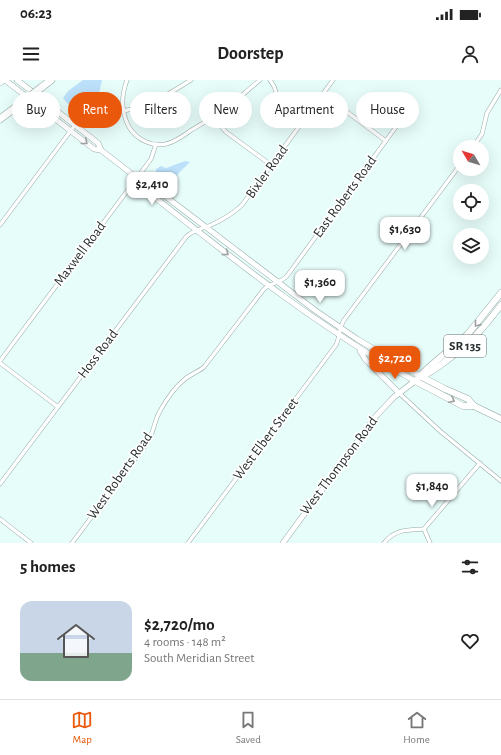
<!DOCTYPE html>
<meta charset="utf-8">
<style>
:root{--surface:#fff;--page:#f2f2f2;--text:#222;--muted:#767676;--line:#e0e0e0;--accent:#ea580c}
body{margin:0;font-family:"Alegreya Sans",sans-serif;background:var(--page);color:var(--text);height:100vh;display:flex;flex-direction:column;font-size:15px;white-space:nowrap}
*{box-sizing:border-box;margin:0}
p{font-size:13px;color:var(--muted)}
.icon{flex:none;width:22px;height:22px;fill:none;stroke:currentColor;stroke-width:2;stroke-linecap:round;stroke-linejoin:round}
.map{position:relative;height:463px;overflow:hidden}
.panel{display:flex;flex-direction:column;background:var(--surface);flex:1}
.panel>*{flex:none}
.guide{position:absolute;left:12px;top:12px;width:477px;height:36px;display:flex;gap:8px}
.needle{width:26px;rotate:308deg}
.controls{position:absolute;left:453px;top:60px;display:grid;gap:8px}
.controls a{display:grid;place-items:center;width:36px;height:36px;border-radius:50%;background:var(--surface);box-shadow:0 4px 16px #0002;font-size:20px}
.price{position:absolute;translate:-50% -34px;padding:0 9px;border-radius:8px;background:#fff;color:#222;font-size:13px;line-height:26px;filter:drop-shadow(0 1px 2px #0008)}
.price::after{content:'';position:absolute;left:50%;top:24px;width:12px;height:9px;margin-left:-6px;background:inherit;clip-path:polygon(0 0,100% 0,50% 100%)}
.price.on{background:var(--accent);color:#fff}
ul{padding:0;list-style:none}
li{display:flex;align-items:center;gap:12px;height:100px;padding:0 20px}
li+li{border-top:1px solid var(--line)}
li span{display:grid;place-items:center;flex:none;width:112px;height:80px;border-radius:12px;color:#555}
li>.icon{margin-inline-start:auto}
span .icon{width:48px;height:48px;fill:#fffc;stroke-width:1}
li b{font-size:17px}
h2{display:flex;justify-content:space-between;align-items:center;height:48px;padding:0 20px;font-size:17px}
.chip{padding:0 14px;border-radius:18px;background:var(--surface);box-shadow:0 4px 16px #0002;font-size:14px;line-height:36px}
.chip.on{background:var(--accent);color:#fff}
.status{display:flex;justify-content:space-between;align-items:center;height:28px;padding:0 20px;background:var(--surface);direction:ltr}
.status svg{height:11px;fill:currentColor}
header{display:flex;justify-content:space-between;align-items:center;height:52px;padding:0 20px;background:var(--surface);font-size:18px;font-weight:600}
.dock{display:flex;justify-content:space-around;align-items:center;height:56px;border-top:1px solid var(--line);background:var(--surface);font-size:11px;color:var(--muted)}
.dock a{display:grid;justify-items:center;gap:2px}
.dock .on{color:var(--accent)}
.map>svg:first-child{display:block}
.water{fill:#bde1fb}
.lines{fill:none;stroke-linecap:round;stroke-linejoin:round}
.street-casing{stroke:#95a9a7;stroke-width:4.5}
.secondary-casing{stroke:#95a9a7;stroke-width:6}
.primary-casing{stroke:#95a9a7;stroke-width:7}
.highway-casing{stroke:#95a9a7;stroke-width:8}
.street{stroke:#fff;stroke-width:3.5}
.secondary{stroke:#fff;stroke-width:5}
.primary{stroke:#fff;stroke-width:6}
.highway{stroke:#fff;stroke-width:7}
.highway-bridge-casing{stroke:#95a9a7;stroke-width:8;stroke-linecap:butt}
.highway-bridge{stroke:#fff;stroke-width:7}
.oneway{stroke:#9ea1a1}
.labels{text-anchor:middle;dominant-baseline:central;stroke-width:3.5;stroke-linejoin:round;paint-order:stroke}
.shield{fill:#fff;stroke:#686d6d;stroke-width:1}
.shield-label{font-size:13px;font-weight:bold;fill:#272f2e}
.street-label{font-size:14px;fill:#272f2e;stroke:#fff}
</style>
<div class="status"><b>06:23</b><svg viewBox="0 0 49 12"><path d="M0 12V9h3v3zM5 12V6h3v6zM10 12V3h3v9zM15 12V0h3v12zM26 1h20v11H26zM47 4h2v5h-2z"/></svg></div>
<header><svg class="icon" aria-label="menu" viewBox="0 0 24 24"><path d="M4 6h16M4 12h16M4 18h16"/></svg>Doorstep<svg class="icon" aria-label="person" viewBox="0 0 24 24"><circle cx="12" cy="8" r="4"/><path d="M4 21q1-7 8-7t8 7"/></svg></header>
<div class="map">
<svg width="501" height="463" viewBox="0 0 501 463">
<rect width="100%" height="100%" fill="#e7fdfa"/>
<g class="water">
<path d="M83 0H102C100 10 94 31 100 38L94 41C84 36 69 27 63 18L68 11Z"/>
<path d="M185 81 190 82 172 100 167 101 156 93V89L161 86 166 88Z"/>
</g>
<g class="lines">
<defs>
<g id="street">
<path d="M127 0C121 16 121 32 129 47 137 60 152 67 166 64 175 62 183 56 190 51 203 43 215 36 227 28 238 19 249 9 260 0"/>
<path d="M270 0C277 9 278 17 276 28"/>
<path d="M323 14 386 61"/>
<path d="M123 31 150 25 191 0"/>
<path d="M213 37 226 52 271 85"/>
<path d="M473 67 482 54 487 33 501 10"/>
<path d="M0 145 75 45"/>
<path d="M0 281 151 79 156 64"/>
<path d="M0 283 58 327"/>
<path d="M399 313 440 351 501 401"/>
<path d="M0 404 186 157C193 150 201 149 209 146 220 141 233 134 242 125L333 0"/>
<path d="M0 439 31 463"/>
<path d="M424 449 430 463"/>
<path d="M72 463 147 363C154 353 154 341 160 331 166 320 175 307 185 299 191 294 198 292 204 287L264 209C271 203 280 203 287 196L412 25"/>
<path d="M188 463 336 265C340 257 339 248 344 240L460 85"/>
<path d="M384 463C395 449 408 450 424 449L480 383"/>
</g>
<g id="secondary">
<path d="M5 0 94 69 101 70"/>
<path d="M17 0 98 63 101 70 137 98 144 100 316 231 357 259 420 296"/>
<path d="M137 98 139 105C228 175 316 246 415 301L394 317 376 336 283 463"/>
<path d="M360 271 365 279 399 313"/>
</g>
<g id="primary">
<path d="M420 296 445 309 468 319 474 326 501 339"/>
<path d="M422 296C431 293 438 287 446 281 470 263 483 249 501 225"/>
<path d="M474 326H463L415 301 428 288 468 254 501 213"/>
</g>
<g id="highway">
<path d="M0 2 2 0"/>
<path d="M42 7 51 0"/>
<path d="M0 39 20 24"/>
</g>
</defs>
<use href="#street" class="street-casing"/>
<use href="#secondary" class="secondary-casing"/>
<use href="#primary" class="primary-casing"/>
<use href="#highway" class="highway-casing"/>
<use href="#street" class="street"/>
<use href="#secondary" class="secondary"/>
<use href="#primary" class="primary"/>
<use href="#highway" class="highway"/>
<defs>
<path id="highway-bridge" d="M20 24 42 7"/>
</defs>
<use href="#highway-bridge" class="highway-bridge-casing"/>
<use href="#highway-bridge" class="highway-bridge"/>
</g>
<defs><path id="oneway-chevron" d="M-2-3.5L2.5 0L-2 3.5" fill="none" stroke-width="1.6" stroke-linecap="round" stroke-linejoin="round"/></defs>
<g class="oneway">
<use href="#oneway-chevron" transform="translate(85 62) rotate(39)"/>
<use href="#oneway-chevron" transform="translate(226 173) rotate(37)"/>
<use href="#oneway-chevron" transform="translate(477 244) rotate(129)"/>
<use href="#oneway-chevron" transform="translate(452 320) rotate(26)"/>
</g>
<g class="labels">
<rect class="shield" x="444" y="255" width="42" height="22" rx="3"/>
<g class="shield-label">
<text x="465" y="266">SR 135</text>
</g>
<g class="street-label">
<text transform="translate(267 92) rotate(-54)">Bixler Road</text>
<text transform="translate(345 117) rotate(-54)">East Roberts Road</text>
<text transform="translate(80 174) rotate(-53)">Maxwell Road</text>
<text transform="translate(98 274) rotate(-53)">Hoss Road</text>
<text transform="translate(266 359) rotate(-53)">West Elbert Street</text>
<text transform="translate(339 386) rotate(-53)">West Thompson Road</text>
<text transform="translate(120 396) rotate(-55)">West Roberts Road</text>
</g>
</g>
</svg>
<div class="controls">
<a><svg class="needle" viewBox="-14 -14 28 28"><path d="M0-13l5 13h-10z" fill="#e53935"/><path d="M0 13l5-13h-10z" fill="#767676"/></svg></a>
<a><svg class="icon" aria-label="locate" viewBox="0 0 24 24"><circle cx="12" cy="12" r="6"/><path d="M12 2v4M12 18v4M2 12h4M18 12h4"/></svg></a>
<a><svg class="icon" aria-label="layers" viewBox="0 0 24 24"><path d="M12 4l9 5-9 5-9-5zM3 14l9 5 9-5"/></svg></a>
</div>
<b class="price" style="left:152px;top:126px">$2,410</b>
<b class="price" style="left:405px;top:171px">$1,630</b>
<b class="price" style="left:320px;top:224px">$1,360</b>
<b class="price on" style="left:395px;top:300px">$2,720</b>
<b class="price" style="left:432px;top:428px">$1,840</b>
<div class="guide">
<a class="chip">Buy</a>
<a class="chip on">Rent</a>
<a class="chip">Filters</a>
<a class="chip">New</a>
<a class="chip">Apartment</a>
<a class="chip">House</a>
</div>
</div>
<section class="panel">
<h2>5 homes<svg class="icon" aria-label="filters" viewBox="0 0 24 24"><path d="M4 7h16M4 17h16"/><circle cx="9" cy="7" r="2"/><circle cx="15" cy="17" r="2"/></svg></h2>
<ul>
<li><span style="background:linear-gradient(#c9d6e8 65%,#7fa58c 0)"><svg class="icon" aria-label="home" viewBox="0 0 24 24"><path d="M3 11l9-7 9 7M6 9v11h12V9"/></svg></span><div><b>$2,720/mo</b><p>4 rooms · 148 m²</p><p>South Meridian Street</p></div><svg class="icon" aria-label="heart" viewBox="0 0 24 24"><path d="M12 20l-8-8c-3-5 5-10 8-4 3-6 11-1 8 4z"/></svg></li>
</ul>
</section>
<nav class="dock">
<a class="on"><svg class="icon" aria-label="map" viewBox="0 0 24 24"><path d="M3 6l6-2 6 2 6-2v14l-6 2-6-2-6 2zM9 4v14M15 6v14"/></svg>Map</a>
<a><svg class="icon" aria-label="saved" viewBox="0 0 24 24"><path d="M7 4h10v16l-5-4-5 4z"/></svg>Saved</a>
<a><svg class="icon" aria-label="home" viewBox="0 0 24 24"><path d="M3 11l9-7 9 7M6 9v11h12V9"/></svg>Home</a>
</nav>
